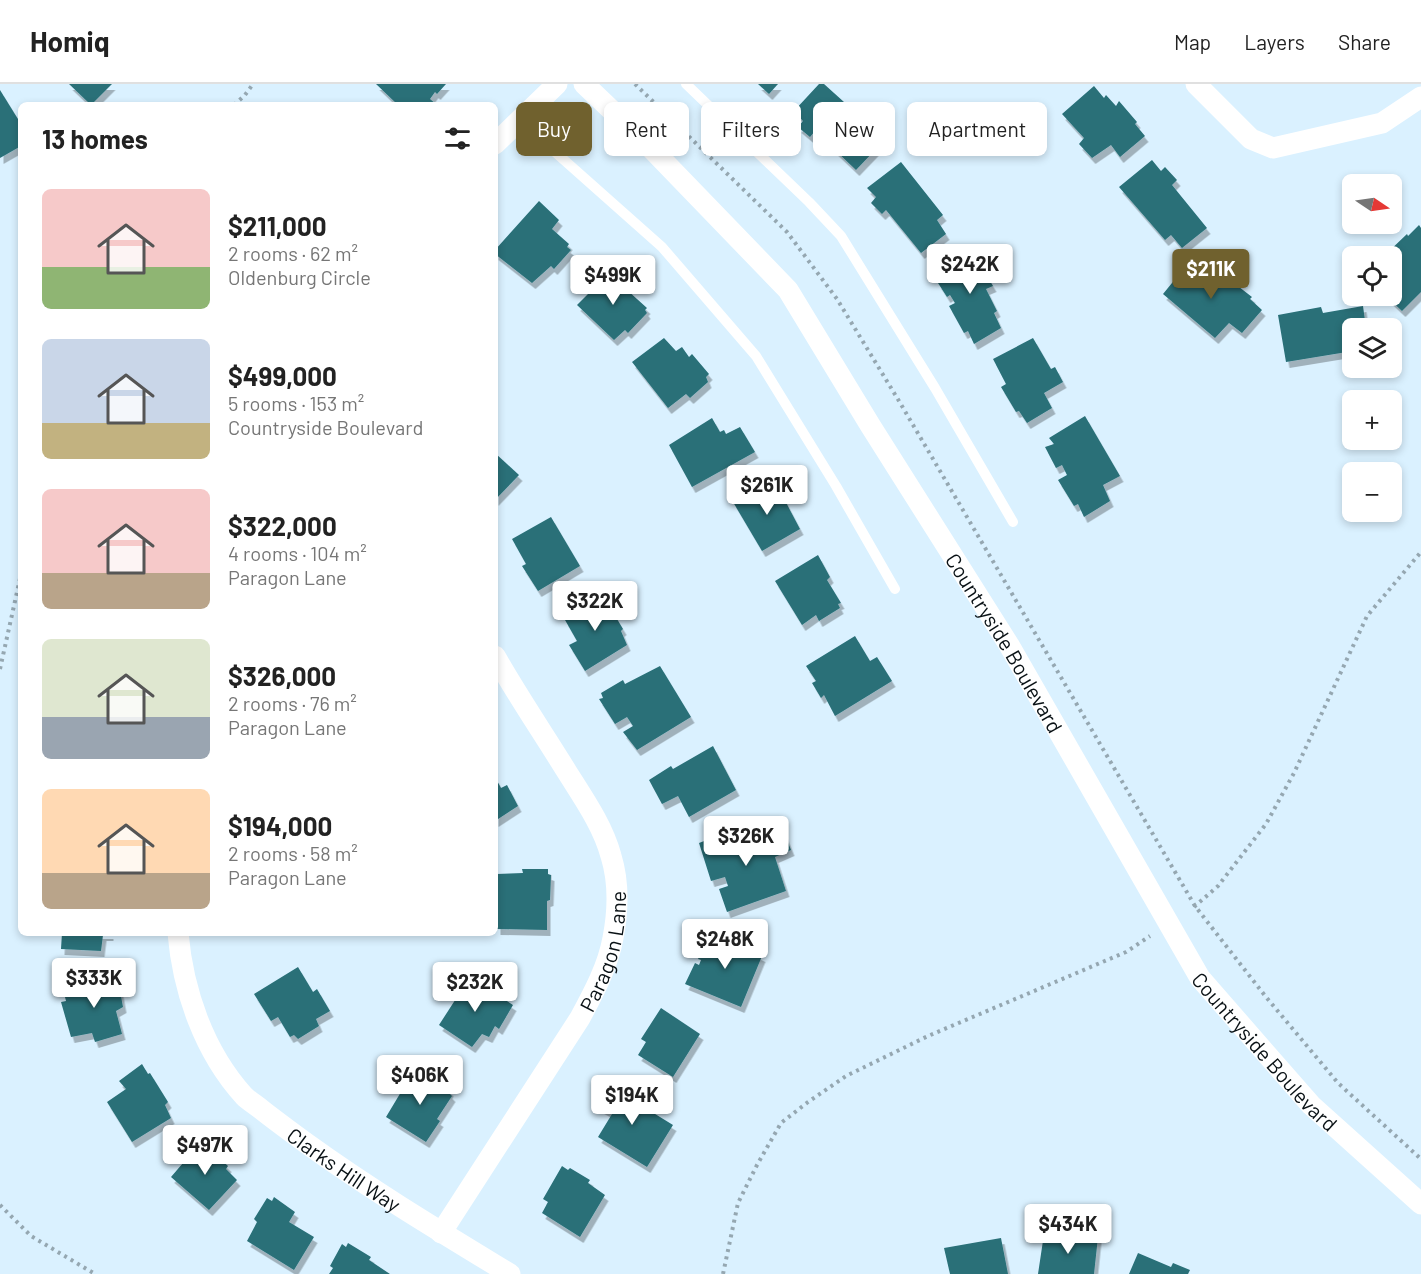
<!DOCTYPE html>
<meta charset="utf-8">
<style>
:root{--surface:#fff;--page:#f2f2f2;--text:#222;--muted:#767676;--line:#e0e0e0;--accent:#70612e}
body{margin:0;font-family:Barlow,sans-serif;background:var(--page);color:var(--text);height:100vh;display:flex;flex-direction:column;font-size:22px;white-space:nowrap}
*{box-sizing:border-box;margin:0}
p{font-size:20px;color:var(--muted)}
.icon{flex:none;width:33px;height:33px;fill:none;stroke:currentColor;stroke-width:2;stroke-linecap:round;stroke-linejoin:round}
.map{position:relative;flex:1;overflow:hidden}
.side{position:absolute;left:18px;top:18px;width:480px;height:834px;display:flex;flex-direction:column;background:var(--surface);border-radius:9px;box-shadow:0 3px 9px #0003}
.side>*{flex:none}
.top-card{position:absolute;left:516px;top:18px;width:570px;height:54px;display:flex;gap:12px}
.needle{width:39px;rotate:103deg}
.fabs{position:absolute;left:1342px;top:90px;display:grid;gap:12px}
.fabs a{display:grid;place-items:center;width:60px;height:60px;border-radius:9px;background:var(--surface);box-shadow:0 3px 9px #0003;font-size:30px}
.price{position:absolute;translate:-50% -51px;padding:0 14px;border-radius:6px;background:#fff;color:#222;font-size:20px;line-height:39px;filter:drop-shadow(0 2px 3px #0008)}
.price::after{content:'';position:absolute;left:50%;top:36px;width:18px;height:14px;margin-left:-9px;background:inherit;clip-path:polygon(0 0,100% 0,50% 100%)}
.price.on{background:var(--accent);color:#fff}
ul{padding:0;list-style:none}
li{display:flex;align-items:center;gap:18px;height:150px;padding:0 24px}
li span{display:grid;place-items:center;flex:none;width:168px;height:120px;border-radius:9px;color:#555}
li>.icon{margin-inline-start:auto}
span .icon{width:72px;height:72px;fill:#fffc;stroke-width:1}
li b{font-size:26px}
h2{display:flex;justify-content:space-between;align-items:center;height:72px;padding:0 24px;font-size:26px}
.tag{padding:0 21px;border-radius:9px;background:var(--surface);box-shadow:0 3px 9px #0003;font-size:21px;line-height:54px}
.tag.on{background:var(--accent);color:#fff}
header{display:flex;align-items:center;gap:36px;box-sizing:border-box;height:84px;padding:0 30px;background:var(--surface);border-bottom:2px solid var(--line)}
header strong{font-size:28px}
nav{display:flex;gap:33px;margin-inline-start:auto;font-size:21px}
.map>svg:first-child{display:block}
.building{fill:#297078;filter:url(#shadow)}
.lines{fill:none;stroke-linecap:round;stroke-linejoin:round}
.path{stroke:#95a7b1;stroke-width:4;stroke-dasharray:3 4.5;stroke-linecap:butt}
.lane{stroke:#fff;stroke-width:10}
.street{stroke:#fff;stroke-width:21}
.labels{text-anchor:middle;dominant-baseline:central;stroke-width:6;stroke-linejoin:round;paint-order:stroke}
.street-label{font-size:21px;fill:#091115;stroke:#fff}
</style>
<header>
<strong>Homiq</strong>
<nav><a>Map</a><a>Layers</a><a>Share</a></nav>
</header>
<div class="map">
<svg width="1421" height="1190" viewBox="0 0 1421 1190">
<defs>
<filter id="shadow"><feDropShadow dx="3.5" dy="6" stdDeviation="0" flood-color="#0004"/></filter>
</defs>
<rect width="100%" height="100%" fill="#daf1ff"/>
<g class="building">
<path d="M69 0H112L91 21Z"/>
<path d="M376 0H446L437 10 435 8 430 15 437 21H398Z"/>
<path d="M758 0H778L769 10Z"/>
<path d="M819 0H824L874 45 865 53 877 64 856 86 815 47 810 53 798 43 803 37 794 27Z"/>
<path d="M1094 2 1104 14 1106 11 1116 22 1119 17 1137 38 1135 40 1145 52 1120 73 1111 61 1092 74 1079 60 1084 54 1062 30Z"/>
<path d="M0 6 21 40V62L0 74Z"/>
<path d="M1152 76 1161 87 1165 83 1177 96 1172 101 1207 144 1182 164 1171 151 1165 156 1119 103Z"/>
<path d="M901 78 943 131 937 136 946 150 921 169 886 126 882 130 871 119 876 113 867 104Z"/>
<path d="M539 117 559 136 552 145 569 160 567 163 571 166 554 185 551 182 532 199 495 170V166Z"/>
<path d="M1419 141 1421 144V208L1402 227 1386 212H1392V172H1386L1385 171 1407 150 1408 152Z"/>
<path d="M970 164 993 202 986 205 997 227 994 229 1001 244 974 260 968 247 964 249 949 222 955 219 950 211 947 213 938 199 943 195 937 183Z"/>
<path d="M1194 172 1217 190 1213 194 1224 203 1230 196 1252 213 1250 215 1262 226 1242 249 1229 239 1215 254 1163 210Z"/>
<path d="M612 186 630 203 627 206 647 224 645 226 647 229 628 249 625 246 614 256 577 221Z"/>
<path d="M1363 222 1366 244H1353V267L1286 278 1278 231 1321 223 1323 229Z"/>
<path d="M664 254 676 267 682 263 689 273 692 270 709 290 706 293 708 298 690 314 686 310 668 324 632 278Z"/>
<path d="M1033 254 1051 285 1055 283 1063 298 1044 309 1052 324 1027 339 1019 327 1016 328 1001 303 1006 300 993 275Z"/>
<path d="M1085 332 1120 392 1103 401 1110 417 1084 433 1078 420 1074 422 1058 396 1067 391 1062 381 1056 384 1045 363 1054 360 1049 354Z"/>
<path d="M712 334 720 348 724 346 726 350 740 343 755 368 692 403 669 361Z"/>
<path d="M495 369 519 391 495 416Z"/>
<path d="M770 398 778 413 782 411 800 445 762 467 733 418Z"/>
<path d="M551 433 580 482 538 507 522 482 526 480 512 455Z"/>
<path d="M818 471 830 493 827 496 841 519 838 520 840 524 819 537 816 531 802 541 775 497Z"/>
<path d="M603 512 623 545 621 547 627 561 585 587 569 561 577 557 565 536 569 534 565 530 588 515 591 519Z"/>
<path d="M855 552 870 577 877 573 892 597 835 632 824 611 821 614 812 599 816 597 806 582Z"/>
<path d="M660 582 691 633 637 666 623 648 633 642 627 633 615 640 599 615 603 614 601 609 623 596 625 600Z"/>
<path d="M713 662 736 706 689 733 678 712 662 720 649 696 671 682 673 685Z"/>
<path d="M495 693 501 704 507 701 518 722 495 737Z"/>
<path d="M782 744 791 766 775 773 786 807 727 828 719 805 728 802 725 793 711 797 699 759 725 749 730 760Z"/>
<path d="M522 785H548V790L551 791 550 816 547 817V846L497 845V790L523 789Z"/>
<path d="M62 849H110V851H103L101 867 61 865Z"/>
<path d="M711 849 762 872 741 923 685 900 695 879 699 881 701 876 698 875Z"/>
<path d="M298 883 313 908 317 905 330 927 316 935 319 942 298 955 294 951 290 953 278 933 271 937 254 910Z"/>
<path d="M112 891 113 897 118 896 123 923 116 927 122 950 95 958 92 949 71 953 61 918 66 917 63 905Z"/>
<path d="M470 893 513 921 499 945 495 942 489 953 482 950 472 963 439 941Z"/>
<path d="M661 924 700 950 673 993 638 971 646 958 641 955Z"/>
<path d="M142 980 148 990 150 989 168 1018 165 1021 171 1034 132 1058 107 1018 126 1005 119 997Z"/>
<path d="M413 988 427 997 430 994 450 1006 449 1009 452 1012 437 1035 440 1037 426 1058 386 1033Z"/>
<path d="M614 998 637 1012 634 1017 673 1041 647 1083 598 1053 612 1030 599 1023Z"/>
<path d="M201 1058 228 1082 226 1085 237 1096 209 1126 171 1093Z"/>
<path d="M562 1082 568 1086 570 1084 590 1096 588 1099 605 1111 580 1153 542 1129 548 1118 543 1115Z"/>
<path d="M274 1113 295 1128 289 1138 314 1153 294 1186 247 1157 257 1138 254 1135 267 1114 272 1117Z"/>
<path d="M1044 1150 1079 1155 1080 1150 1098 1153 1094 1190H1038Z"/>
<path d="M1001 1154 1008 1190H950L944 1164Z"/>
<path d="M348 1159 371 1173 369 1176 390 1190H329L333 1184 330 1182 342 1160 346 1163Z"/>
<path d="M1138 1169 1171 1183 1173 1179 1190 1186 1188 1190H1129Z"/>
</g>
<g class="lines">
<g class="path">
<path d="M635 0 787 148 837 215 899 317 1195 822 1266 913 1338 999 1421 1075"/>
<path d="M234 21 245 11 253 0"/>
<path d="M0 585 21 490"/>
<path d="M1194 823 1218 802 1266 740 1294 689 1367 532 1421 468"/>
<path d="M0 1121 31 1152 95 1190"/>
<path d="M723 1190 738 1119 757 1081 781 1039 808 1018 846 992 928 952 1126 868 1150 852"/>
</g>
<g class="lane">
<path d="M686 0 809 118 841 152 935 304 1013 438"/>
<path d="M519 36 662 163 756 272 836 402 895 505"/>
</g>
<g class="street">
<path id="s1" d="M584 0 647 60 788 206 870 341 1009 561 1200 894 1311 1021 1421 1120"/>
<path d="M1196 0 1251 55 1273 64 1382 39 1421 13"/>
<path d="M495 60 557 0"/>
<path id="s2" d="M178 849C183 907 204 968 244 1012 249 1017 256 1021 262 1026 276 1037 291 1048 306 1059 371 1106 441 1148 510 1190"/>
<path id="s3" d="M441 1149 580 934C594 908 608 882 613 854 618 828 619 798 611 772 603 742 584 715 567 688 543 649 517 611 495 572"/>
</g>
</g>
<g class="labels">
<g class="street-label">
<text stroke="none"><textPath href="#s1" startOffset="704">Countryside Boulevard</textPath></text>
<text stroke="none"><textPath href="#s3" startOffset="328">Paragon Lane</textPath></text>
<text stroke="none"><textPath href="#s1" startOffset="1190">Countryside Boulevard</textPath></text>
<text stroke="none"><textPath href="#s2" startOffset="303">Clarks Hill Way</textPath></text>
</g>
</g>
</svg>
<div class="fabs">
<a><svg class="needle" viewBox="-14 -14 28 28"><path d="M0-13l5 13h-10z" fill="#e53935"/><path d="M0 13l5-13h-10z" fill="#767676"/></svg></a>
<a><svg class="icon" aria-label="locate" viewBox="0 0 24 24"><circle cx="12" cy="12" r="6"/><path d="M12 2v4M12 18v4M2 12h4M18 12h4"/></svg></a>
<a><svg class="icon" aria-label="layers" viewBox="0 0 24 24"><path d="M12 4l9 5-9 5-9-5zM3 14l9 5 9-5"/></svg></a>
<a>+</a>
<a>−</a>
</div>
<b class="price" style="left:970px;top:211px">$242K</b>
<b class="price on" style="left:1211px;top:216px">$211K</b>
<b class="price" style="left:613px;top:222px">$499K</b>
<b class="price" style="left:767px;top:432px">$261K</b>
<b class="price" style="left:595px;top:548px">$322K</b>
<b class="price" style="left:746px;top:783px">$326K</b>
<b class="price" style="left:725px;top:886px">$248K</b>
<b class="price" style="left:94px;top:925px">$333K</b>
<b class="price" style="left:475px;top:929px">$232K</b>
<b class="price" style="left:420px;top:1022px">$406K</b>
<b class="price" style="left:632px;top:1042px">$194K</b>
<b class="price" style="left:205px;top:1092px">$497K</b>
<b class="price" style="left:1068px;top:1171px">$434K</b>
<div class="top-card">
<a class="tag on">Buy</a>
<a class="tag">Rent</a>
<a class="tag">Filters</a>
<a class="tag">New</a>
<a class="tag">Apartment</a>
</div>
<section class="side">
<h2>13 homes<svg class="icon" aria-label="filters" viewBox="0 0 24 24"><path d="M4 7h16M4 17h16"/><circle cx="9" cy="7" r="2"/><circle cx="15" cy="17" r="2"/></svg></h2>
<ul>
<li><span style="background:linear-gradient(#f6c9c9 65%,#8fb573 0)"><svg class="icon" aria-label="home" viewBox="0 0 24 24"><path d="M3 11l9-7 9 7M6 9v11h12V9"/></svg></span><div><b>$211,000</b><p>2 rooms · 62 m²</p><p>Oldenburg Circle</p></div></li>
<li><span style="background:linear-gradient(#c9d6e8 70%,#c2b280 0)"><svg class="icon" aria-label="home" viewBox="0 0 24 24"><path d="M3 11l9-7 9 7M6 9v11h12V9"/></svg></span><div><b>$499,000</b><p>5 rooms · 153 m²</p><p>Countryside Boulevard</p></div></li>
<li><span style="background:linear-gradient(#f6c9c9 70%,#b9a48a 0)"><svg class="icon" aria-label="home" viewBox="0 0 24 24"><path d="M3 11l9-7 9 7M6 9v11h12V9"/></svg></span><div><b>$322,000</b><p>4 rooms · 104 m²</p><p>Paragon Lane</p></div></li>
<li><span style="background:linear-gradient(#dfe7d0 65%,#9aa5b1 0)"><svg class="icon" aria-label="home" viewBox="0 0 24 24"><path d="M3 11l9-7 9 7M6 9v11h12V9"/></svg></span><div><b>$326,000</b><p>2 rooms · 76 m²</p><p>Paragon Lane</p></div></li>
<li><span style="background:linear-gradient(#ffd9b3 70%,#b9a48a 0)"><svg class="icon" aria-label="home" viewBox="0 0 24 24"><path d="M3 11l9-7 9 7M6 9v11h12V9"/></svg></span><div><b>$194,000</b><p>2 rooms · 58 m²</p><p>Paragon Lane</p></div></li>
</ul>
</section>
</div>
